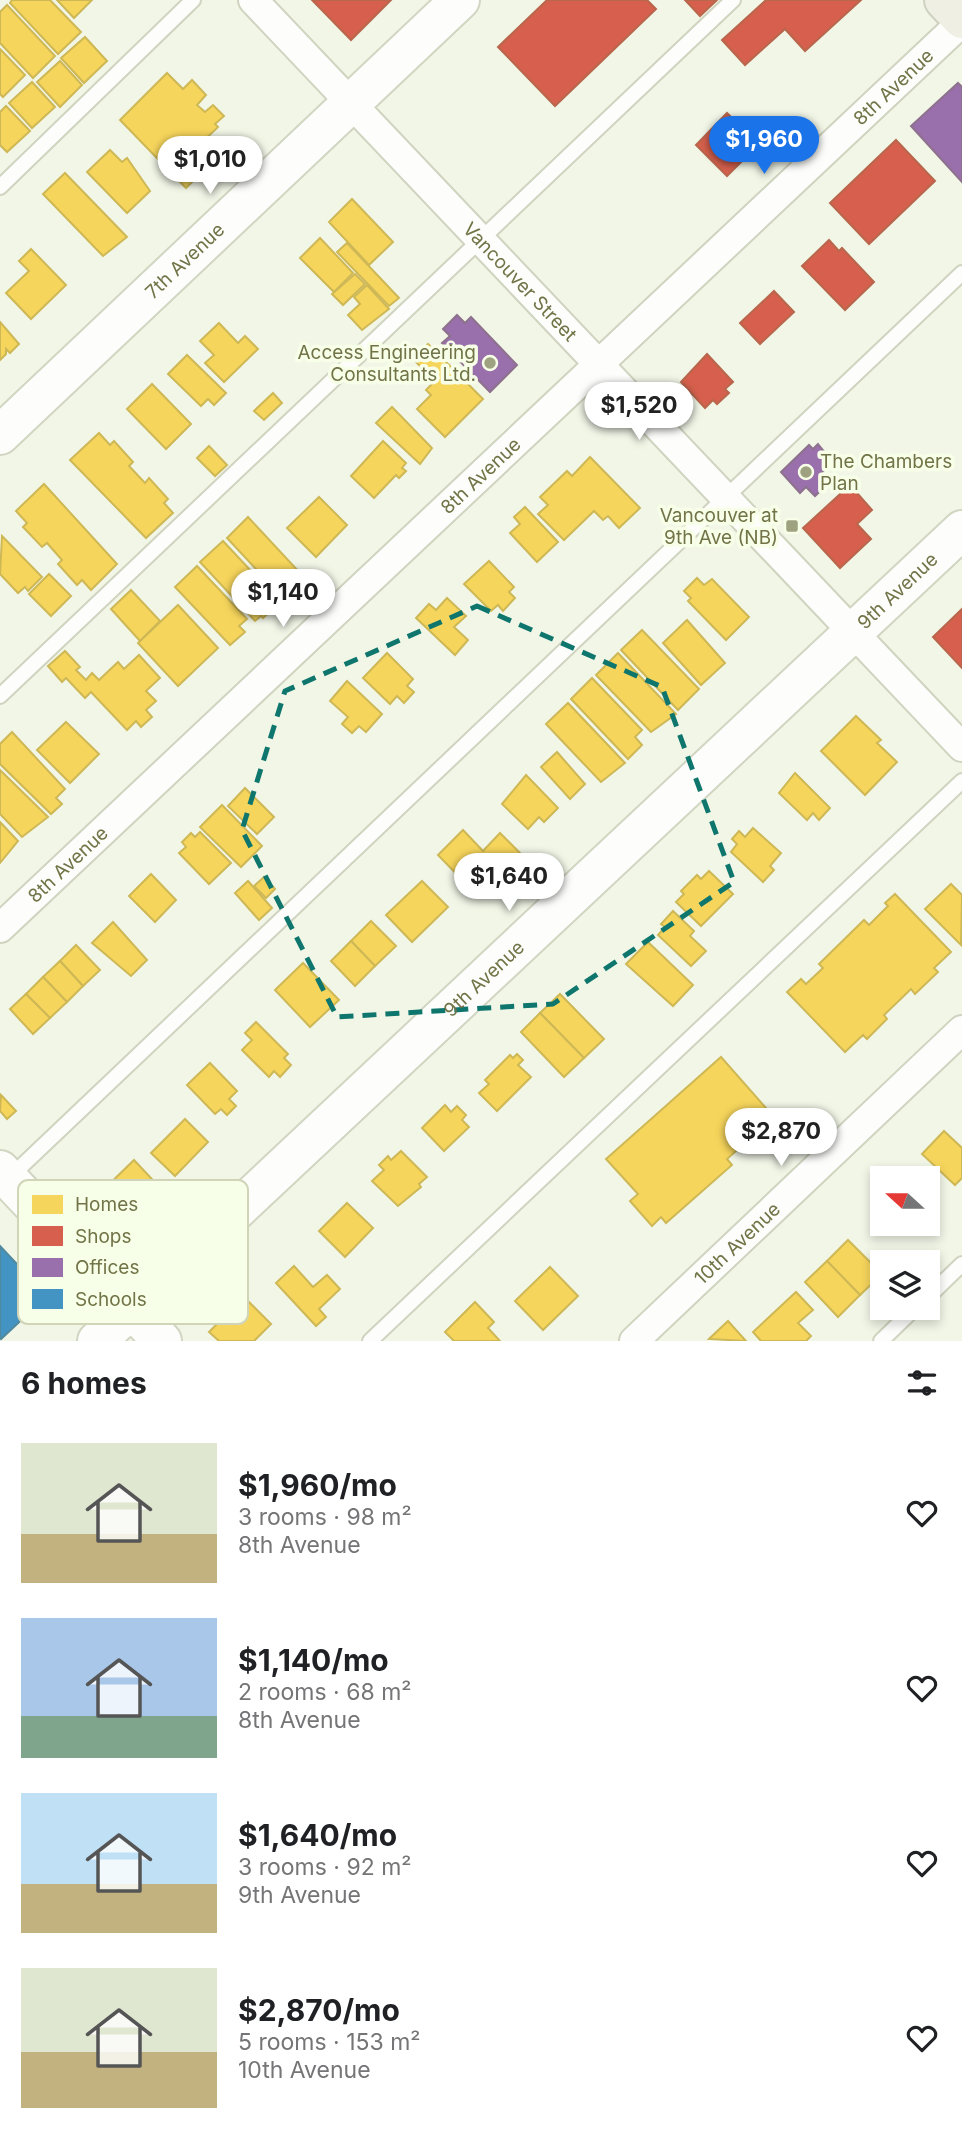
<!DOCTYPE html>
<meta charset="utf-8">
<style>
:root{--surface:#fff;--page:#f6f6f6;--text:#202124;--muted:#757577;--accent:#1a73e8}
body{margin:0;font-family:Inter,sans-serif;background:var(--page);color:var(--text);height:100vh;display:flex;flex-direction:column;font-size:26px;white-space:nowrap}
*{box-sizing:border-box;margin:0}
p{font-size:23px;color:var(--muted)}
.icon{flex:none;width:38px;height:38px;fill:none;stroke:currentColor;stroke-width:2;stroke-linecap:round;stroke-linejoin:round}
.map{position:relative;height:1341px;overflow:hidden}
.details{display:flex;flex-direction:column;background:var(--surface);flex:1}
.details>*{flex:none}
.needle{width:46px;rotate:291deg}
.controls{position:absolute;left:870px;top:1166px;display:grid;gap:14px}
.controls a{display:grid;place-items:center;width:70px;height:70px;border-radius:0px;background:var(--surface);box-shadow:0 4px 10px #0003;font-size:35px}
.price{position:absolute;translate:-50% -60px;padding:0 16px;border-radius:24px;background:#fff;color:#222;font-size:23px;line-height:46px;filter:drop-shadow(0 2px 4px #0008)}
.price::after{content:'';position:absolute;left:50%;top:42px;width:21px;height:16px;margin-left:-10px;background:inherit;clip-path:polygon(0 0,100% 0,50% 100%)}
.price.selected{background:var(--accent);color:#fff}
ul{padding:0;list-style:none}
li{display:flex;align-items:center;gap:21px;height:175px;padding:0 21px}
li span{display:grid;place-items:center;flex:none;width:196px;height:140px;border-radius:0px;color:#555}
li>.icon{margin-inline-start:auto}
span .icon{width:84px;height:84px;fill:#fffc;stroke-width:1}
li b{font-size:30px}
h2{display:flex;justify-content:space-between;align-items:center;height:84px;padding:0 21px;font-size:30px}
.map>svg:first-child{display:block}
.homes{fill:#f6d55c;stroke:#ceb856;stroke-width:2}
.shops{fill:#d6604d;stroke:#b8664c;stroke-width:2}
.offices{fill:#9970ab;stroke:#8d718d;stroke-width:2}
.schools{fill:#4393c3;stroke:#518a9e;stroke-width:2}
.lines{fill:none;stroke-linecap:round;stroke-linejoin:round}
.lane-casing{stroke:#d0d3bf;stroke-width:18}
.street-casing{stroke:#d0d3bf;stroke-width:32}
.secondary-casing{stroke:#d1d5c1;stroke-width:42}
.highway-casing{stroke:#d0d2c0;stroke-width:42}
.lane{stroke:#fdfefb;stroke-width:14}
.street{stroke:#fdfefb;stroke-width:28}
.secondary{stroke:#fdfefb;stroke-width:38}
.highway{stroke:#eff0e3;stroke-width:38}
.marked{fill:none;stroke:#0f766e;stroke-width:5;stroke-dasharray:14 9;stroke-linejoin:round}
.poi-dot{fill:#9ea280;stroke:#f8ffe8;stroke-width:2.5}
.labels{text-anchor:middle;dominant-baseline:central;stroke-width:7;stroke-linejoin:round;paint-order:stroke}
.street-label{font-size:19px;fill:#727448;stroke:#f8ffe8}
.poi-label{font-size:19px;fill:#727448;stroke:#f8ffe8;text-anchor:end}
.key{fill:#f8ffe8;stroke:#d0d5b8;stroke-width:2}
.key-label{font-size:19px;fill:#727448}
</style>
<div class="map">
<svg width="962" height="1341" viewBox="0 0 962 1341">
<rect width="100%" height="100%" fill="#f1f6e7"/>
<g class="homes">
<path d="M12 0H50L81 32 58 54 10 3Z"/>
<path d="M57 0H92L74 18Z"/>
<path d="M7 5 55 56 33 78 0 43V12Z"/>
<path d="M85 37 107 61 84 83 61 58Z"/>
<path d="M0 49 25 75 3 97 0 94Z"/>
<path d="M60 61 82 85 60 107 37 82Z"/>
<path d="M167 73 183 89 192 80 206 95 197 105 205 112 213 105 224 116 215 124 218 127 194 150 209 165 186 188 120 120Z"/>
<path d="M32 82 55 107 32 128 9 103Z"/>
<path d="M6 106 30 131 7 152 0 145V112Z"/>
<path d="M110 150 122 162 127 158 150 191 127 213 87 172Z"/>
<path d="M65 173 127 237 103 256 43 194Z"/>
<path d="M352 199 393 242 369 265 329 222Z"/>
<path d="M320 238 353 273 334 292 300 258Z"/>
<path d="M347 243 399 298 389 306 337 252Z"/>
<path d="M31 249 66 285 31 319 6 293 29 271 19 261Z"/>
<path d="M355 274 365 284 343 305 332 294Z"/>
<path d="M367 285 389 309 362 330 348 315 360 304 354 297Z"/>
<path d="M0 322 19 344 10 353 6 349V354L0 360Z"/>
<path d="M219 323 238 343 245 336 258 349 224 382 205 363 214 355 200 341Z"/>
<path d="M428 344 483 399 445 437 417 409 431 395 426 390 435 381 413 359Z"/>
<path d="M187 355 226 393 214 405 208 399 201 406 168 374Z"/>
<path d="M152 384 191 424 166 449 127 409Z"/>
<path d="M273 393 282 403 264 420 254 411Z"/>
<path d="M392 407 432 448 420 464 376 423Z"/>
<path d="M99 433 110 445 114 441 133 462 129 466 145 483 149 478 168 499 164 503 173 513 146 538 70 460Z"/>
<path d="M383 441 406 463 402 468 406 471 399 478 396 475 374 498 351 476Z"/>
<path d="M209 446 227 465 215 476 197 458Z"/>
<path d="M590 457 640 508 619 528 608 516 603 520 594 511 564 540 538 514 548 505 540 497 567 471 572 476Z"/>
<path d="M44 484 117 564 91 590 82 580 77 585 58 564 62 560 47 543 42 547 23 527 27 523 16 511Z"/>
<path d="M319 497 347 525 316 557 287 528Z"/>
<path d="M525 507 558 542 537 562 510 533 520 524 514 517Z"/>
<path d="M248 517 302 575 283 598 227 538Z"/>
<path d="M2 536 42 577 28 591 25 587 18 593 0 574Z"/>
<path d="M223 541 280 602 263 618 261 616 255 621 200 562Z"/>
<path d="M489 561 514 587 509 592 515 598 503 611 498 605 491 611 464 584Z"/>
<path d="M197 566 247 619 239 626 245 632 230 645 175 587Z"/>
<path d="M49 574 71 596 51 616 29 594Z"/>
<path d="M697 578 704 585 712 579 749 617 726 640 688 601 691 598 684 591Z"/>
<path d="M131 590 160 621 140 641 111 609Z"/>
<path d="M447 598 466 616 454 627 468 640 455 655 416 618 429 604 436 610Z"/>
<path d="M178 605 218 648 178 686 138 643Z"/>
<path d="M687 620 725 663 701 685 663 643Z"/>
<path d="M642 630 699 689 678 710 621 650Z"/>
<path d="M65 651 80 667 76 670 86 680 92 673 99 680 118 662 124 669 139 655 160 678 146 691 156 701 146 710 152 717 141 727 136 721 127 730 91 692 85 698 66 678 62 682 48 666Z"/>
<path d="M387 653 413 679 407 686 414 692 404 703 397 696 390 704 363 678Z"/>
<path d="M618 653 676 714 651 732 596 675Z"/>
<path d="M592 678 642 730 635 737 642 745 628 759 571 699Z"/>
<path d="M347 681 382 714 366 732 359 726 352 733 342 724 348 717 330 701Z"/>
<path d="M568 703 625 763 601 782 546 724Z"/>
<path d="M856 716 881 740 877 743 897 762 865 795 821 751Z"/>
<path d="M66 722 99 754 70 783 37 750Z"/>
<path d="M12 732 65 789 56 798 62 804 51 814 0 764V744Z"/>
<path d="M557 752 585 784 570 799 541 767Z"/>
<path d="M0 770 48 817 22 837 0 814Z"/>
<path d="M795 773 830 808 819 820 813 813 807 820 779 793Z"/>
<path d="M526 775 558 808 544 822 539 817 528 829 502 804Z"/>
<path d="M245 788 274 817 257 834 228 806Z"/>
<path d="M222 805 262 846 241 867 200 827Z"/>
<path d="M0 822 18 841 0 863Z"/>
<path d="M753 828 781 853 770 866 774 870 763 882 731 852 737 844 732 839 739 831 745 837Z"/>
<path d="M463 830 483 851 500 833 523 856 503 877 495 868 472 890 438 855Z"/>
<path d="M200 832 231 863 209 884 179 853 186 847 182 842 191 833 195 837Z"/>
<path d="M709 871 733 894 701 926 676 902 684 894 681 891 697 875 701 879Z"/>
<path d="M151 874 176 900 155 922 129 896Z"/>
<path d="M264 877 275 889 266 898 254 886Z"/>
<path d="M248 881 272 908 259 920 235 893Z"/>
<path d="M422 881 448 907 412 942 386 915Z"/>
<path d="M951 884 962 895 961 945 925 909Z"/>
<path d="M895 894 951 952 934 968 938 972 915 994 911 989 884 1015 887 1019 867 1039 863 1035 845 1052 787 992 801 979 806 984 823 968 819 964 864 920 869 925 888 906 885 903Z"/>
<path d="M673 911 694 931 690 936 706 951 691 966 658 935 665 927 661 924Z"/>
<path d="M371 921 396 946 375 966 351 941Z"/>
<path d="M113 922 147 960 131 976 92 943Z"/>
<path d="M351 941 375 966 355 986 331 961Z"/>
<path d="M648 942 693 985 673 1006 626 964Z"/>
<path d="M76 945 100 970 83 986 60 961Z"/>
<path d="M60 961 83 986 67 1002 43 977Z"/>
<path d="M303 963 339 1000 310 1027 275 990Z"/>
<path d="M43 977 67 1002 50 1018 26 994Z"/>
<path d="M26 994 50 1018 33 1034 10 1009Z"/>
<path d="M560 994 604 1039 584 1058 540 1013Z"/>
<path d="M540 1013 584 1058 564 1077 521 1032Z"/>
<path d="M256 1022 288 1054 284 1058 291 1065 280 1077 274 1071 269 1077 242 1050 252 1040 245 1033Z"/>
<path d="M517 1054 523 1060 518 1065 531 1077 497 1111 479 1093 489 1084 485 1080 510 1055 513 1058Z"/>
<path d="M721 1057 774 1117 727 1159 732 1165 666 1223 661 1217 652 1226 630 1201 638 1194 606 1159Z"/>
<path d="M210 1063 237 1091 229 1099 236 1106 227 1115 221 1109 215 1114 187 1085Z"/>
<path d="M1 1095 16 1111 7 1119 0 1111Z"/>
<path d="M445 1105 451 1112 457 1106 466 1115 462 1120 469 1127 444 1151 422 1128Z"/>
<path d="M185 1119 208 1142 175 1176 151 1153Z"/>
<path d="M944 1131 962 1148V1178L955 1185 922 1154Z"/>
<path d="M401 1151 427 1177 419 1184 421 1187 398 1206 372 1181 384 1170 379 1165 388 1156 391 1160Z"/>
<path d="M134 1160 164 1192 127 1226 98 1195Z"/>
<path d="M347 1203 373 1228 345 1257 319 1231Z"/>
<path d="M848 1240 882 1274 860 1295 827 1261Z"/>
<path d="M827 1261 860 1295 838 1317 805 1282Z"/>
<path d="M294 1266 313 1287 327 1275 340 1289 319 1309 326 1317 316 1326 276 1283Z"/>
<path d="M550 1267 578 1296 543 1330 515 1301Z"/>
<path d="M796 1292 813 1310 798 1323 811 1336 806 1341H761L753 1332Z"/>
<path d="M247 1300 271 1324 254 1341H219L209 1332 234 1307 238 1311Z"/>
<path d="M475 1302 494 1322 488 1328 500 1341H454L445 1332Z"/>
<path d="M728 1321 746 1341 709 1339Z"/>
</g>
<g class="shops">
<path d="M312 0H391L351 40Z"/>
<path d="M547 0H647L656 9 555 106 498 47Z"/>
<path d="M685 0H717L700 16Z"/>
<path d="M766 0H861L805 51 785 29 745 65 722 40Z"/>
<path d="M727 113 759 144 727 176 696 145Z"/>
<path d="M896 140 935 181 869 244 830 203Z"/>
<path d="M829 240 839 251 842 248 874 282 845 310 802 266Z"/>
<path d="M774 291 794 312 760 344 740 323Z"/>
<path d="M707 354 733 382 725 389 729 393 717 404 713 400 705 408 681 382Z"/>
<path d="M850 485 872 510 857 524 871 539 840 568 803 528Z"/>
<path d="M962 609V668L933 637Z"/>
</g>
<g class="offices">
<path d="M958 83 962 87V182L911 126Z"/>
<path d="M457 315 465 323 471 317 517 365 490 392 442 343 450 336 443 329Z"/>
<path d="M818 444 826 454 822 458 829 466 821 473 830 482 815 496 806 487 800 493 781 472 809 445 813 449Z"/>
</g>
<path class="schools" d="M0 1246 47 1296 1 1339 0 1338Z"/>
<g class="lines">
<defs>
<g id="lane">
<path d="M0 187 193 0"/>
<path d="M0 696 733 0"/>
<path d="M9 1178 962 273"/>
<path d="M928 1297 962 1264"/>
<path d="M370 1341 962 781"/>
<path d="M881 1341 916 1307"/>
</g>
<g id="street">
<path id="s1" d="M253 0 962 747"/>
<path id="s2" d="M0 928 962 22"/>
<path id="s3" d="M634 1341 962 1030"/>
</g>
<g id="secondary">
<path id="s4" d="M0 435 460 0"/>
<path d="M0 1170 162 1341"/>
<path id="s5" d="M97 1341 962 530"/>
</g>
<path id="highway" d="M944 0 962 19"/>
</defs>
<use href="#lane" class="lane-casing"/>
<use href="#street" class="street-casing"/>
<use href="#secondary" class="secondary-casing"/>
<use href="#highway" class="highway-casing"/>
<use href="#lane" class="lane"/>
<use href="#street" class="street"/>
<use href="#secondary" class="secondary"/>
<use href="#highway" class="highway"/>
</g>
<path class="marked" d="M477 606 662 687 734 882 553 1004 337 1017 242 830 285 691Z"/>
<g class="poi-dot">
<circle cx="490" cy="363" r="7"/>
<circle cx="806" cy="472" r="7"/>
<rect x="785" y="519" width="14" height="14" rx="3.5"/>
</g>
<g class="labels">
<g class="street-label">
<text stroke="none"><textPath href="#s2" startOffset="1227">8th Avenue</textPath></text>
<text stroke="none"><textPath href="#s4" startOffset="254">7th Avenue</textPath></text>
<text stroke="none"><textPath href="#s1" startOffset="388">Vancouver Street</textPath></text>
<text stroke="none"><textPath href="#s2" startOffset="660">8th Avenue</textPath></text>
<text stroke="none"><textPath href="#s5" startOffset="1097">9th Avenue</textPath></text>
<text stroke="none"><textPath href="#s2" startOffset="93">8th Avenue</textPath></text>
<text stroke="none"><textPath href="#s5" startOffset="530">9th Avenue</textPath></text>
<text stroke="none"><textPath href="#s3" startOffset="142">10th Avenue</textPath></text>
</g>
<g class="poi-label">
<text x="476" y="352">Access Engineering<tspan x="476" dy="22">Consultants Ltd.</tspan></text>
<text x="820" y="461" text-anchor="start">The Chambers<tspan x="820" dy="22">Plan</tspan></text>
<text x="778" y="515">Vancouver at<tspan x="778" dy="22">9th Ave (NB)</tspan></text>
</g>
</g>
<rect x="18" y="1180" width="230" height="144" rx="10" class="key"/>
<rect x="32" y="1195" width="31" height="19" fill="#f6d55c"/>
<rect x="32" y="1226" width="31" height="20" fill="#d6604d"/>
<rect x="32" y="1258" width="31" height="19" fill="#9970ab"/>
<rect x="32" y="1289" width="31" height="20" fill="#4393c3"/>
<g class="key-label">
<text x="75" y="1211">Homes</text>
<text x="75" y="1243">Shops</text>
<text x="75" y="1274">Offices</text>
<text x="75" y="1306">Schools</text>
</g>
</svg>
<div class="controls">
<a><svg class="needle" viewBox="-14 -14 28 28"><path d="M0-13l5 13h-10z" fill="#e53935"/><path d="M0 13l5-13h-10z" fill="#757577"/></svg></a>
<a><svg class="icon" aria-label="layers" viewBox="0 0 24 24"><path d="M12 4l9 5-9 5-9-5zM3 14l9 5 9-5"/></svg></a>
</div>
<b class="price selected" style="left:764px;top:176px">$1,960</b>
<b class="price" style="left:210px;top:196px">$1,010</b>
<b class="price" style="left:639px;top:442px">$1,520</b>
<b class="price" style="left:283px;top:629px">$1,140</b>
<b class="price" style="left:509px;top:913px">$1,640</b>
<b class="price" style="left:781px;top:1168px">$2,870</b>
</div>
<section class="details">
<h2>6 homes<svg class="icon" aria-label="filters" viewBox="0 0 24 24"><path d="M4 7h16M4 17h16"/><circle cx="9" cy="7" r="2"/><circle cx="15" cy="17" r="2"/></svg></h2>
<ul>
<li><span style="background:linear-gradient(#dfe7d0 65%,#c2b280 0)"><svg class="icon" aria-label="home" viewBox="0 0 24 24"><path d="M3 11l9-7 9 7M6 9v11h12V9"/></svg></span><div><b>$1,960/mo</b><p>3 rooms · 98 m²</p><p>8th Avenue</p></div><svg class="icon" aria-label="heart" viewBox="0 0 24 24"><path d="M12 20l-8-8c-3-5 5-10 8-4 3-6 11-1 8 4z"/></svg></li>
<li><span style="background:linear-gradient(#a9c7e8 70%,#7fa58c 0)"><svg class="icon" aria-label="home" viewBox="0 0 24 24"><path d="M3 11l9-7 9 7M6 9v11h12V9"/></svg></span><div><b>$1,140/mo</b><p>2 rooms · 68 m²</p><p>8th Avenue</p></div><svg class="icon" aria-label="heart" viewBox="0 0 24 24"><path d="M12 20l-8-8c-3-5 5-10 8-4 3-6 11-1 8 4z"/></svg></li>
<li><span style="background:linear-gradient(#bfe0f5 65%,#c2b280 0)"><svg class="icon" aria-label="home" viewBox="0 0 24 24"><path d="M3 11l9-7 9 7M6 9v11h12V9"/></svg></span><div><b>$1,640/mo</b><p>3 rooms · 92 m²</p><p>9th Avenue</p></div><svg class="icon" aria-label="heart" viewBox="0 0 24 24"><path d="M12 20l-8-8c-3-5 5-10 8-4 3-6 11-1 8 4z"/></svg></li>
<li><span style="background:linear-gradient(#dfe7d0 60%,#c2b280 0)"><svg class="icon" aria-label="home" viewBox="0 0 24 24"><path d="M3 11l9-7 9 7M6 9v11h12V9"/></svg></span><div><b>$2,870/mo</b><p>5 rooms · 153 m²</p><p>10th Avenue</p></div><svg class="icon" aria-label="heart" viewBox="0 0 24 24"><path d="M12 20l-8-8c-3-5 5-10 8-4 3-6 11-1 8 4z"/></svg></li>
</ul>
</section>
